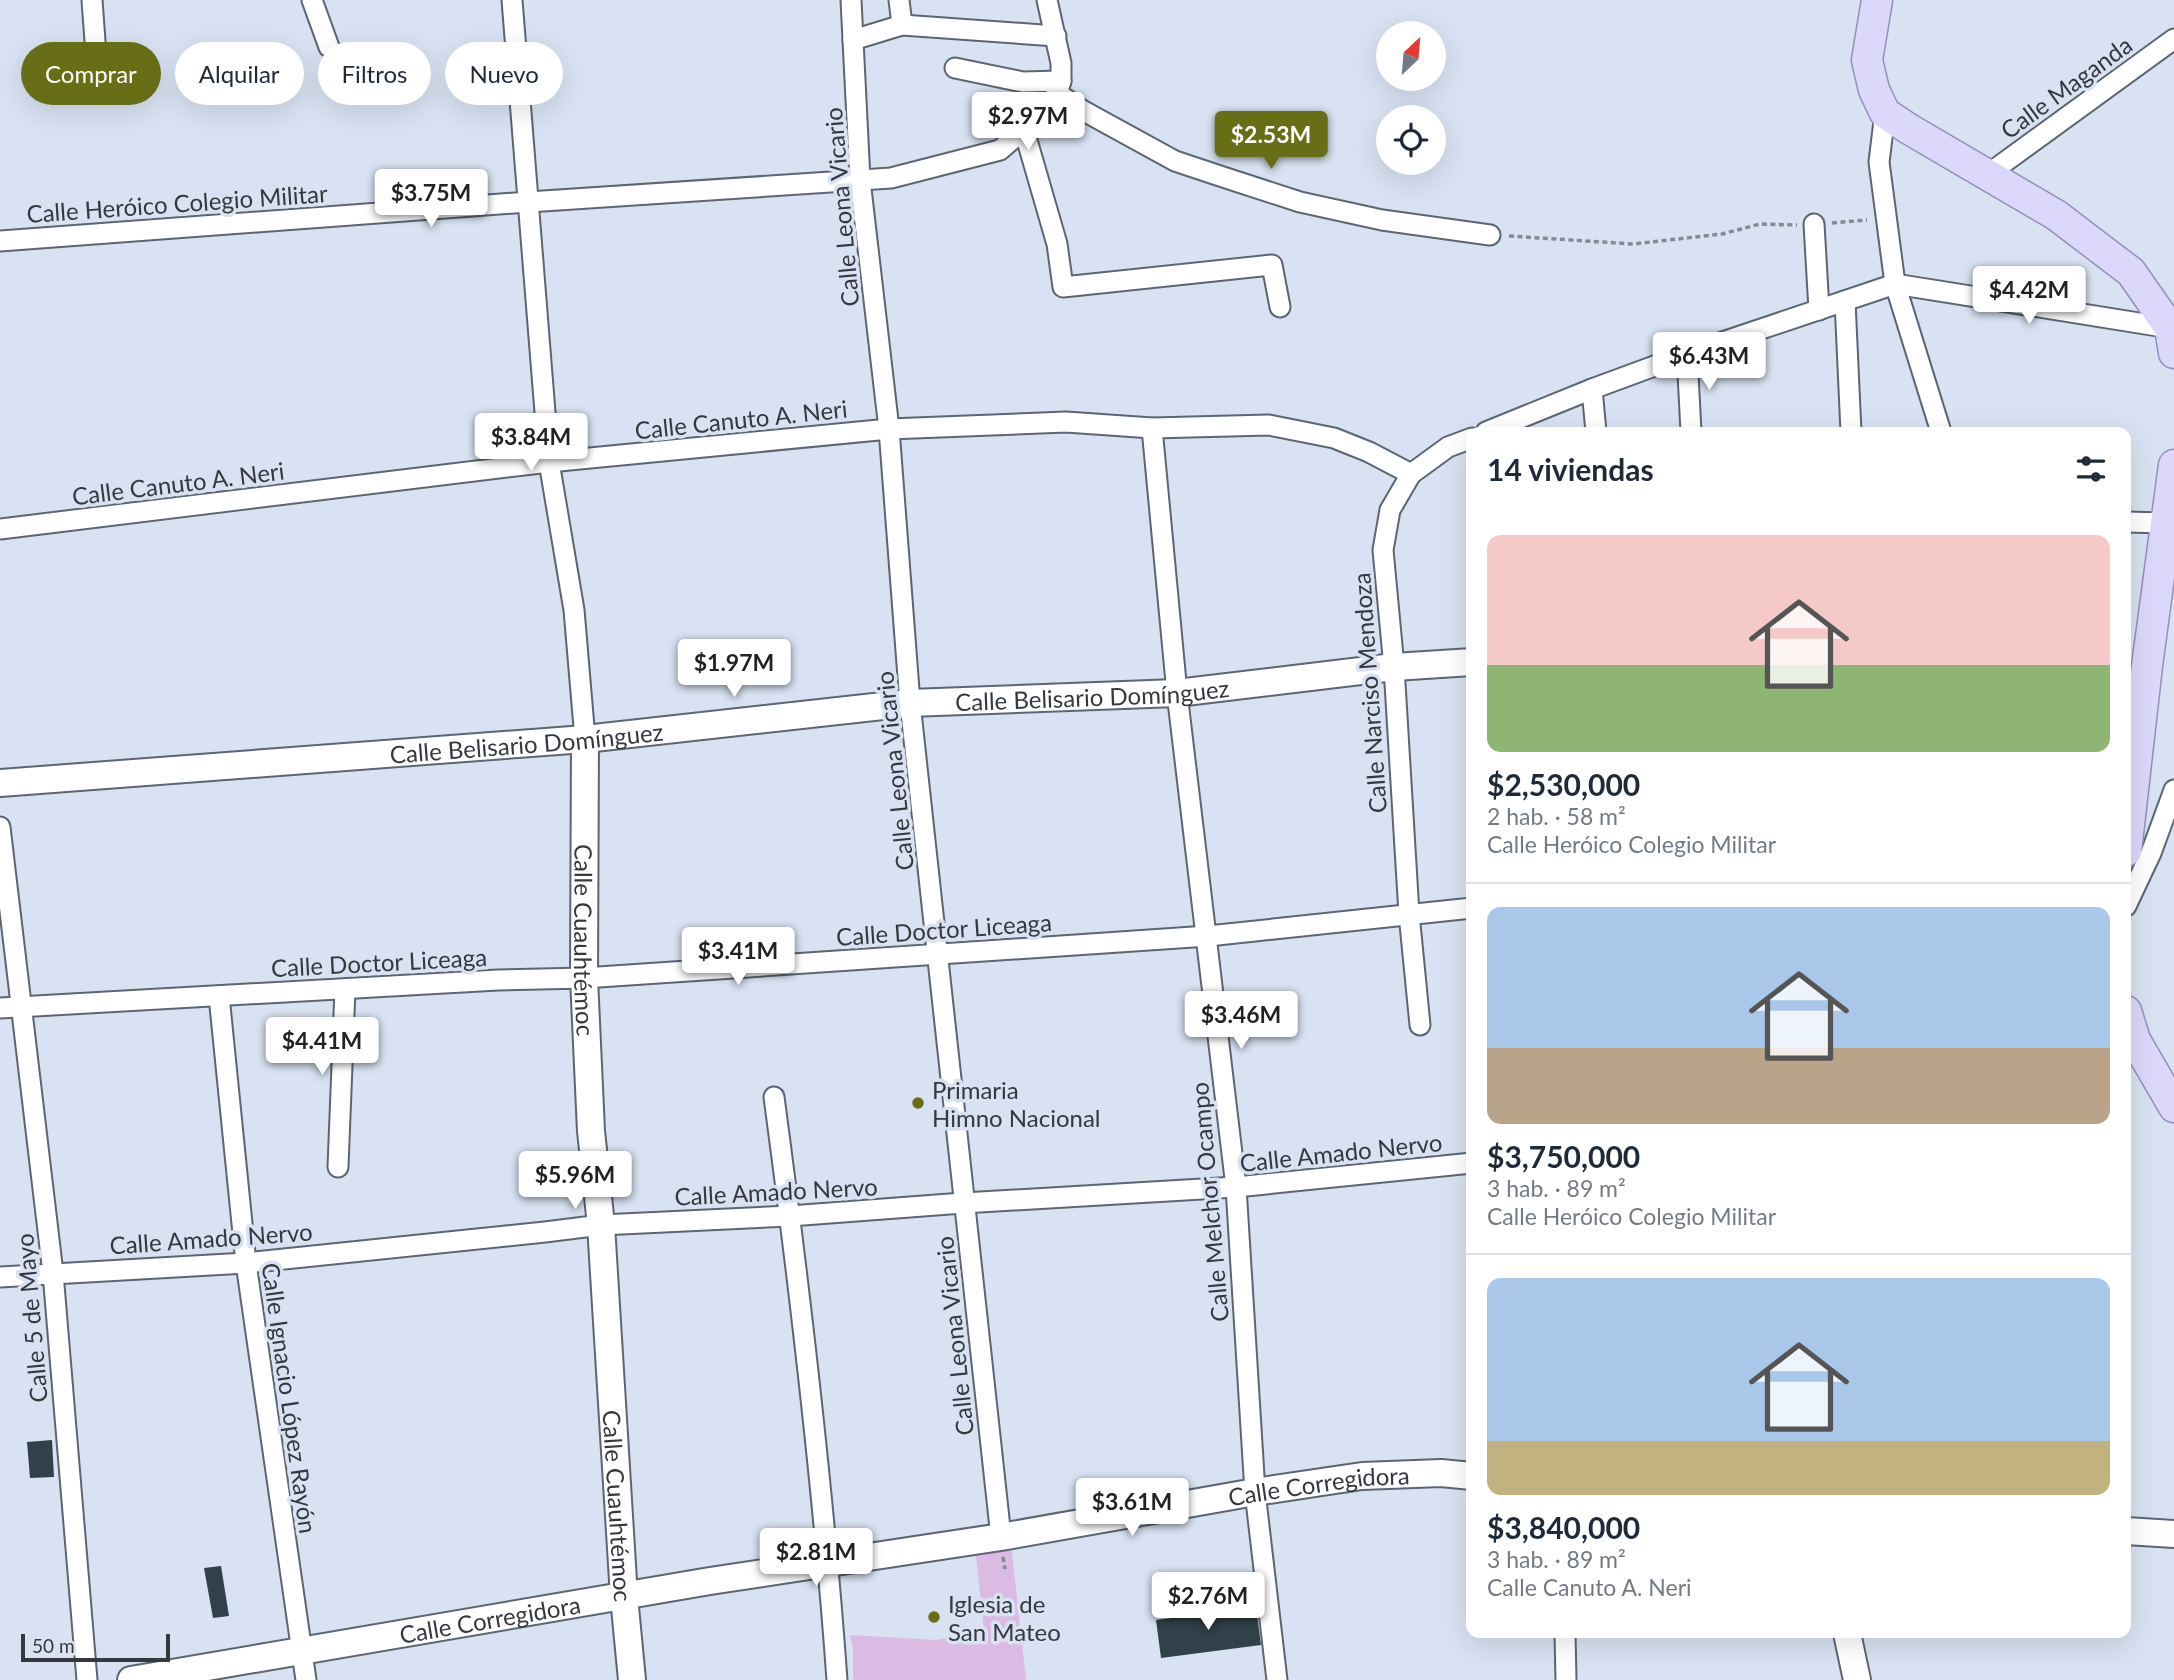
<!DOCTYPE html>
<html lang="es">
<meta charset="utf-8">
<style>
:root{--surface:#fff;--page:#f6f6f7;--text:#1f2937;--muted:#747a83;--line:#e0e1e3;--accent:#676e15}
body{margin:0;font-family:Lato,sans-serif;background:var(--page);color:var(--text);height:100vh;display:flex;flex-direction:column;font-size:26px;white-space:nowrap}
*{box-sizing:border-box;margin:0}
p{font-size:23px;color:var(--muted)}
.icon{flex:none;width:38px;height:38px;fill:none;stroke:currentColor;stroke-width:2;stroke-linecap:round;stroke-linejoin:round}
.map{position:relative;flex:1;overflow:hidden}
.side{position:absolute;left:1466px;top:427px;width:665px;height:1211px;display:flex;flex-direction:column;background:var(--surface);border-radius:14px;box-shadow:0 7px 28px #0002}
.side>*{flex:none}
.hud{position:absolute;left:21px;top:42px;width:665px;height:63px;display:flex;gap:14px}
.needle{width:46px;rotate:26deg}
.tools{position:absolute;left:1376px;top:21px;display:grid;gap:14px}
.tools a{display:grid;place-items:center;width:70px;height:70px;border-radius:50%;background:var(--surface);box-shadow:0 7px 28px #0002;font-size:35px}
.scale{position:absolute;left:21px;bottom:18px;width:149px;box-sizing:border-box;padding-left:7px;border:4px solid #35393f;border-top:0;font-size:19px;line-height:24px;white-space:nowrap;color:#35393f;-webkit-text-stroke:5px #d8e2f2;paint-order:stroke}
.price{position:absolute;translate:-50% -60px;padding:0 16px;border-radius:7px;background:#fff;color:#222;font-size:23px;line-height:46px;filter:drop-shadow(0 2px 4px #0008)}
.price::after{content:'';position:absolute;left:50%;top:42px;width:21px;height:16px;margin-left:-10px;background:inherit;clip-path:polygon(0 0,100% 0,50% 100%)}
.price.current{background:var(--accent);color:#fff}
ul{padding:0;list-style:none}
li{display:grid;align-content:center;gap:14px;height:371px;padding:0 21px}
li+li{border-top:2px solid var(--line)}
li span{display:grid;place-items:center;height:217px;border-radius:14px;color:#555}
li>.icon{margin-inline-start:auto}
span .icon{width:126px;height:126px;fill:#fffc;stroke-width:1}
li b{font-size:30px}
h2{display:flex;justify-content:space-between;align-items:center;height:84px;padding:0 21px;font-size:30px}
.tag{padding:0 24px;border-radius:32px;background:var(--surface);box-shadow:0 7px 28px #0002;font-size:24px;line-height:63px}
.tag.current{background:var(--accent);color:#fff}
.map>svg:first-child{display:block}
.green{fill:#dbbae3}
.building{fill:#314149}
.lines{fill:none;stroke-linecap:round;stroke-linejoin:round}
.street-casing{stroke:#5c6572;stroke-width:23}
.secondary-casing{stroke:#5c6572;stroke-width:30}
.primary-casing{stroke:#938fb9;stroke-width:33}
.path{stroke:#838a94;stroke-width:3.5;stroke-dasharray:5 3.5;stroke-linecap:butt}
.street{stroke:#fff;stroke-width:19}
.secondary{stroke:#fff;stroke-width:26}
.primary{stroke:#dcd8fc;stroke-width:30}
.poi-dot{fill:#676e15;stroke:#d8e2f2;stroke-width:2.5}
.labels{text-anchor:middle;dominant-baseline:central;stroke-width:7;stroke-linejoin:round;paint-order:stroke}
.street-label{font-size:24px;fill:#35393f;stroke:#d8e2f2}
.poi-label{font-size:24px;fill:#35393f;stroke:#d8e2f2;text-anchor:start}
</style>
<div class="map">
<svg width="2174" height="1680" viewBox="0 0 2174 1680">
<rect width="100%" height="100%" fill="#d8e2f2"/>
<path class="green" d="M1011 1544 1026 1680H853V1649L850 1635 936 1640 984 1631 975 1547Z"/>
<g class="building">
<path d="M52 1440 54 1477 30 1478 27 1442Z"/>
<path d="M221 1566 229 1616 213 1618 204 1568Z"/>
<path d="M1256 1607 1261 1645 1161 1658 1156 1620Z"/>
</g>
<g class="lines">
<defs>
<g id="street">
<path d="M92 0 96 55"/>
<path d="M312 0 329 47"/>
<path d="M512 0 549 462 574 610 585 739"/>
<path d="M851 0 860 180 889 429 910 703 1001 1537"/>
<path d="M902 25 1056 36"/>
<path d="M853 40 902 25 899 0"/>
<path d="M955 68 1023 82 1061 81"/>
<path d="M1057 93 1082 110 1175 161 1220 176 1300 202 1382 220 1490 235"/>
<path d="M1885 113 1879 162 1895 284 1941 432"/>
<path d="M1024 130 1057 244 1063 287 1272 265 1280 307"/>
<path d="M1987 175 2174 39"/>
<path d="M1814 224 1819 310"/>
<path d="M0 241 528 202 891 178 1000 150 1043 113 1057 93 1061 81V63L1047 0"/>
<path d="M1845 301 1851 432"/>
<path d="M1687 354 1691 432"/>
<path d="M1592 389 1596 432"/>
<path d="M1152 428 1177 693 1236 1187 1255 1492 1277 1680"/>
<path d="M1486 432 1592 389 1687 354 1895 284 2170 328"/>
<path d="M2126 522 2166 523"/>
<path d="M0 529 549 462 889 429 1066 422 1152 428 1269 425 1334 438 1369 452 1411 474"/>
<path d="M0 827 53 1273 87 1680"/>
<path d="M2126 906 2151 853 2174 790"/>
<path d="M219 996 246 1263 306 1680"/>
<path d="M0 1008 498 980 584 978 1208 936 1472 908"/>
<path d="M1420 1025 1409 914 1394 667 1383 550 1390 510 1411 474 1448 447 1472 438"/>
<path d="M774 1097C800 1291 823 1485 837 1680"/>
<path d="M338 1167 345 989"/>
<path d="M0 1277 246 1263 545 1232 601 1225 790 1216 963 1203 1236 1187 1472 1163"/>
<path d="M1565 1633 1566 1680"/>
</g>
<g id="secondary">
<path id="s1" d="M585 739 584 978 591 1131 601 1225 624 1597 632 1680"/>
<path id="s2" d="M0 783 585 739 910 703 1177 693 1394 667 1472 662"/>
<path d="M2126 1531 2174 1534"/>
<path d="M1847 1633 1857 1680"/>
<path id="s3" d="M131 1680 710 1581 1001 1537 1255 1492 1362 1476 1441 1473 1472 1476"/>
</g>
<g id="primary">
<path d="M1877 0 1867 60 1874 90 1885 113 1909 129 2056 215 2131 272 2170 328 2174 353"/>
<path d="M2126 851 2147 666 2174 465"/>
<path d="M2126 1011 2135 1040 2174 1107"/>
</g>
</defs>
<use href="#street" class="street-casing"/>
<use href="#secondary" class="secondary-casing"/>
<use href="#primary" class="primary-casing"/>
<g class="path">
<path d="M1832 223 1867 220"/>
<path d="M1509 236 1633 244 1722 234 1760 224 1797 225"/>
<path d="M1003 1557 1005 1569"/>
</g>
<use href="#street" class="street"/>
<use href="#secondary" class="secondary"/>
<use href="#primary" class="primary"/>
</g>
<g class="poi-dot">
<circle cx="918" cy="1103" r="7"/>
<circle cx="934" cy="1617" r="7"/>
</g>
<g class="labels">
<g class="street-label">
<text transform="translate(2066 87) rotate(-36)">Calle Maganda</text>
<text transform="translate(177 203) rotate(-4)">Calle Heróico Colegio Militar</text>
<text transform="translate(841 207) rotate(-95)">Calle Leona Vicario</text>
<text transform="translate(741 419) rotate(-6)">Calle Canuto A. Neri</text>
<text transform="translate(178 483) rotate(-7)">Calle Canuto A. Neri</text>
<text transform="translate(1369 693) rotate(-94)">Calle Narciso Mendoza</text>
<text stroke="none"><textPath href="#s2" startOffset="1096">Calle Belisario Domínguez</textPath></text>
<text stroke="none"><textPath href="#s2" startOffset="528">Calle Belisario Domínguez</textPath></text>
<text transform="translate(894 771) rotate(-96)">Calle Leona Vicario</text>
<text transform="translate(944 929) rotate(-4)">Calle Doctor Liceaga</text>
<text stroke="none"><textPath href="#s1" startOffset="201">Calle Cuauhtémoc</textPath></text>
<text transform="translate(379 962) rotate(-3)">Calle Doctor Liceaga</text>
<text transform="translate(1341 1152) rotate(-6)">Calle Amado Nervo</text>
<text transform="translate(776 1191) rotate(-3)">Calle Amado Nervo</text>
<text transform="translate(1209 1202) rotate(-95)">Calle Melchor Ocampo</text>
<text transform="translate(211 1238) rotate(-4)">Calle Amado Nervo</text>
<text transform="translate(31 1318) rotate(-95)">Calle 5 de Mayo</text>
<text transform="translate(954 1336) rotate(-96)">Calle Leona Vicario</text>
<text transform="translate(290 1398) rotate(82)">Calle Ignacio López Rayón</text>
<text stroke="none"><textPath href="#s3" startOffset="1204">Calle Corregidora</textPath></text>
<text stroke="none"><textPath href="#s1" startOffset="768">Calle Cuauhtémoc</textPath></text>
<text stroke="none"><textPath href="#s3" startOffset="364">Calle Corregidora</textPath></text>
</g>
<g class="poi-label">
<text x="932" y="1089">Primaria<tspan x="932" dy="28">Himno Nacional</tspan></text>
<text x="948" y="1603">Iglesia de<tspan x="948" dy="28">San Mateo</tspan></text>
</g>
</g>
</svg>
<div class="tools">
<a><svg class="needle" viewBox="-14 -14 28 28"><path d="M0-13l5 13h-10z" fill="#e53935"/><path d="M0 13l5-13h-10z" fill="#747a83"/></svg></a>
<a><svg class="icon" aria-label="locate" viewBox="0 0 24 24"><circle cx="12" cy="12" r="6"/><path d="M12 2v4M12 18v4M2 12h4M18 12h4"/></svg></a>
</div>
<div class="scale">50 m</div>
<b class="price" style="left:1028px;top:152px">$2.97M</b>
<b class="price current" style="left:1271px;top:171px">$2.53M</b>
<b class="price" style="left:431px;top:229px">$3.75M</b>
<b class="price" style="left:2029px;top:326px">$4.42M</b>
<b class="price" style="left:1709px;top:392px">$6.43M</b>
<b class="price" style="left:531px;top:473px">$3.84M</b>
<b class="price" style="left:734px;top:699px">$1.97M</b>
<b class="price" style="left:738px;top:987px">$3.41M</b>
<b class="price" style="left:1241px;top:1051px">$3.46M</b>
<b class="price" style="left:322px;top:1077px">$4.41M</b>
<b class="price" style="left:575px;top:1211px">$5.96M</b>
<b class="price" style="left:1132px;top:1538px">$3.61M</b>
<b class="price" style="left:816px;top:1588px">$2.81M</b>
<b class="price" style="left:1208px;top:1632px">$2.76M</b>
<div class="hud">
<a class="tag current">Comprar</a>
<a class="tag">Alquilar</a>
<a class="tag">Filtros</a>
<a class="tag">Nuevo</a>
</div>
<section class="side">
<h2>14 viviendas<svg class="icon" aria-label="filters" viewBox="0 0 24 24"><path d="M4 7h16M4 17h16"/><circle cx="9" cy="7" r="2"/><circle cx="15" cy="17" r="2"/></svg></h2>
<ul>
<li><span style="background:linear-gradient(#f6c9c9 60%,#8fb573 0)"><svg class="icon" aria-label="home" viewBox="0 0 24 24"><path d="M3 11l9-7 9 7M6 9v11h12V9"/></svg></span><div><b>$2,530,000</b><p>2 hab. · 58 m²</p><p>Calle Heróico Colegio Militar</p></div></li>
<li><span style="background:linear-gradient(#a9c7e8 65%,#b9a48a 0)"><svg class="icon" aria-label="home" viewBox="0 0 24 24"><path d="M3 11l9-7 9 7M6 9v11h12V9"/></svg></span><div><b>$3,750,000</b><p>3 hab. · 89 m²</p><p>Calle Heróico Colegio Militar</p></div></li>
<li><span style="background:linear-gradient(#a9c7e8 75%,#c2b280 0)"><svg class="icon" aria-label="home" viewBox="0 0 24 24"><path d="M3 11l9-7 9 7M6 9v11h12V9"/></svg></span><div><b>$3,840,000</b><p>3 hab. · 89 m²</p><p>Calle Canuto A. Neri</p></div></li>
</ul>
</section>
</div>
